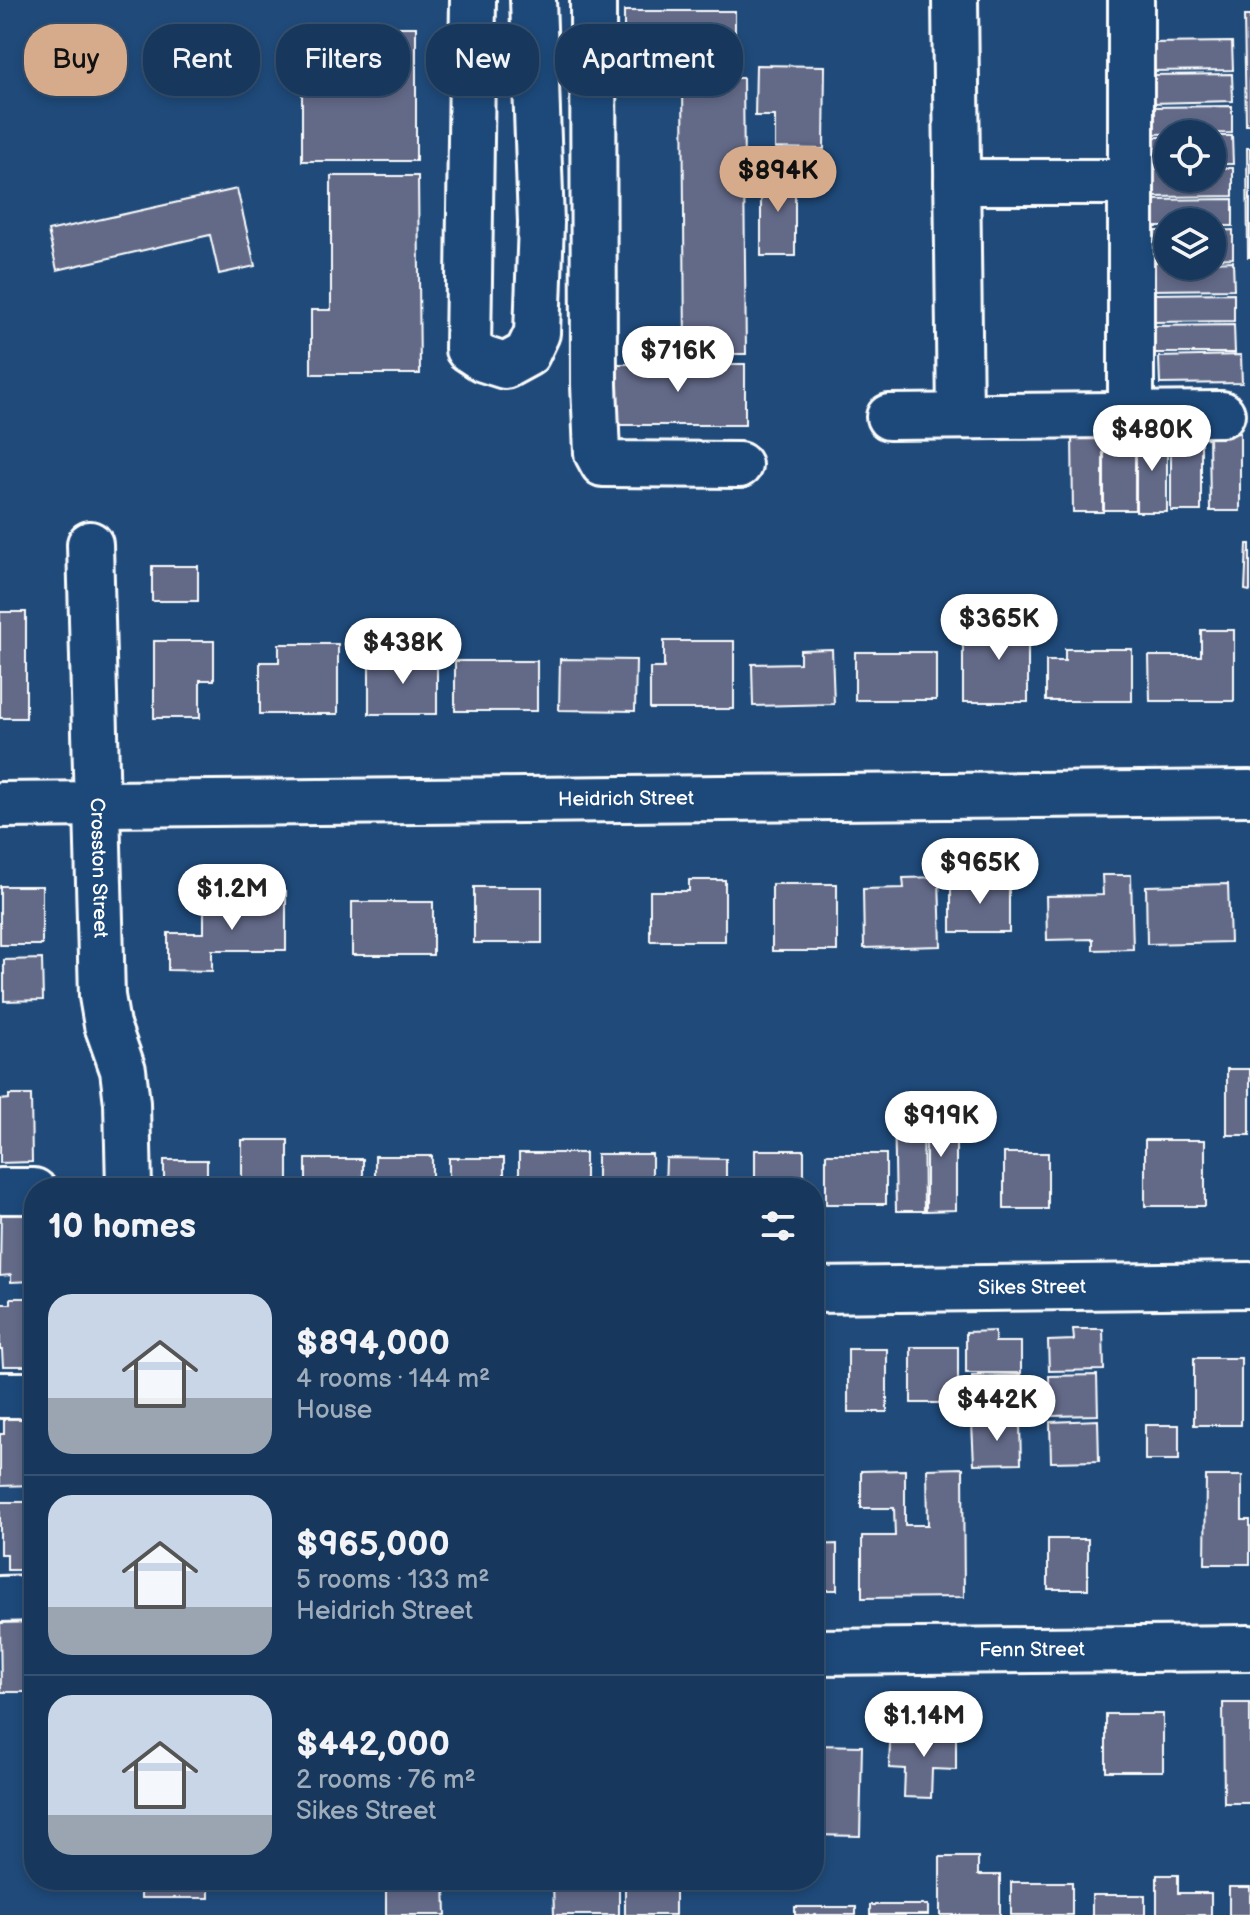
<!DOCTYPE html>
<meta charset="utf-8">
<style>
:root{--surface:#17385c;--page:#244365;--text:#f1f3f6;--muted:#9eacbb;--line:#365272;--accent:#d6ab8b}
body{margin:0;font-family:"Balsamiq Sans",sans-serif;background:var(--page);color:var(--text);height:100vh;display:flex;flex-direction:column;font-size:30px;white-space:nowrap}
*{box-sizing:border-box;margin:0}
p{font-size:26px;color:var(--muted)}
.icon{flex:none;width:44px;height:44px;fill:none;stroke:currentColor;stroke-width:2;stroke-linecap:round;stroke-linejoin:round}
.map{position:relative;flex:1;overflow:hidden}
.panel{position:absolute;left:24px;top:1178px;width:800px;height:712px;display:flex;flex-direction:column;background:var(--surface);border-radius:32px;box-shadow:0 4px 12px #0003,0 0 0 2px var(--line)}
.panel>*{flex:none}
.hud{position:absolute;left:24px;top:24px;width:800px;height:72px;display:flex;gap:16px}
.controls{position:absolute;left:1154px;top:120px;display:grid;gap:16px}
.controls a{display:grid;place-items:center;width:72px;height:72px;border-radius:50%;background:var(--surface);box-shadow:0 4px 12px #0003,0 0 0 2px var(--line);font-size:40px}
.price{position:absolute;translate:-50% -68px;padding:0 18px;border-radius:28px;background:#fff;color:#222;font-size:26px;line-height:52px;filter:drop-shadow(0 2px 4px #0008)}
.price::after{content:'';position:absolute;left:50%;top:48px;width:24px;height:18px;margin-left:-12px;background:inherit;clip-path:polygon(0 0,100% 0,50% 100%)}
.price.on{background:var(--accent);color:#111}
ul{padding:0;list-style:none}
li{display:flex;align-items:center;gap:24px;height:200px;padding:0 24px}
li+li{border-top:2px solid var(--line)}
li span{display:grid;place-items:center;flex:none;width:224px;height:160px;border-radius:24px;color:#555}
li>.icon{margin-inline-start:auto}
span .icon{width:96px;height:96px;fill:#fffc;stroke-width:1}
li b{font-size:34px}
h2{display:flex;justify-content:space-between;align-items:center;height:96px;padding:0 24px;font-size:34px}
.chip{padding:0 28px;border-radius:32px;background:var(--surface);box-shadow:0 4px 12px #0003,0 0 0 2px var(--line);font-size:28px;line-height:72px}
.chip.on{background:var(--accent);color:#111}
.map>svg:first-child{display:block}
.building{fill:#636b88;stroke:#fff;stroke-width:2}
.lines{fill:none;stroke-linecap:round;stroke-linejoin:round}
.minor-casing{stroke:#fff;stroke-width:50}
.minor{stroke:#1f4a7a;stroke-width:44}
.labels{text-anchor:middle;dominant-baseline:central;stroke-width:7;stroke-linejoin:round;paint-order:stroke}
.street-label{font-size:20px;fill:#fff;stroke:#1f4a7a}
</style>
<div class="map">
<svg width="1250" height="1915" viewBox="0 0 1250 1915">
<rect width="100%" height="100%" fill="#1f4a7a"/>
<filter id="ink" filterUnits="userSpaceOnUse"><feTurbulence type="fractalNoise" baseFrequency=".0125" numOctaves="2"/><feDisplacementMap in="SourceGraphic" scale="16" xChannelSelector="R" yChannelSelector="G"/><feConvolveMatrix kernelMatrix="1 2 1 2 8 2 1 2 1" color-interpolation-filters="sRGB"/></filter>
<g filter="url(#ink)">
<g class="building">
<rect x="624" y="11" width="111" height="60"/>
<path d="M1244 16H1250V125H1246Z"/>
<rect x="302" y="27" width="114" height="134"/>
<path d="M1232 42 1233 70 1151 71V43Z"/>
<path d="M756 65 825 66 824 149 775 148V116H755Z"/>
<path d="M1232 74 1233 101 1151 103 1150 75Z"/>
<path d="M683 78H743L746 354H685Z"/>
<path d="M1232 106V133L1150 134V107Z"/>
<path d="M1212 136H1232L1233 164H1212Z"/>
<path d="M1150 137H1168V165H1151Z"/>
<path d="M1247 148H1250V257H1248Z"/>
<path d="M1212 168H1233V196L1151 197V169H1168V178H1212Z"/>
<rect x="761" y="173" width="34" height="83"/>
<path d="M331 176H418L420 374H311V310H331Z"/>
<path d="M237 189 255 266 219 274 210 235 57 270 48 231Z"/>
<path d="M1233 199V226H1212V222H1168V227H1151V200Z"/>
<path d="M1233 230V258L1212 259V231Z"/>
<rect x="1152" y="231" width="16" height="28"/>
<path d="M1233 261 1234 289 1152 290V262H1168V266H1212V262Z"/>
<path d="M1234 293V321L1153 322 1152 294Z"/>
<path d="M1234 325 1235 353H1153V326Z"/>
<path d="M1241 355 1242 383 1160 384 1159 357Z"/>
<rect x="612" y="364" width="133" height="61"/>
<rect x="1104" y="433" width="31" height="77"/>
<path d="M1201 433V511H1171V434Z"/>
<path d="M1240 433V511H1210L1209 434Z"/>
<path d="M1072 434H1103V512H1073Z"/>
<rect x="1136" y="434" width="31" height="78"/>
<path d="M1247 544H1250V591L1245 590Z"/>
<rect x="152" y="566" width="46" height="35"/>
<path d="M1003 604H1028V702H963V639H1003Z"/>
<rect x="0" y="612" width="26" height="106"/>
<path d="M1201 630H1234V701H1150L1149 656H1201Z"/>
<path d="M154 641H214V680H200V718H154Z"/>
<path d="M664 641H734V709H650V668H664Z"/>
<path d="M279 644H338V714H260V662H279Z"/>
<path d="M832 649 834 704 753 706 752 664 800 663V650Z"/>
<path d="M1065 649H1132V701H1046V661H1065Z"/>
<rect x="855" y="652" width="81" height="48"/>
<rect x="369" y="657" width="68" height="57"/>
<path d="M560 659 636 660 635 711 559 710Z"/>
<rect x="455" y="661" width="82" height="50"/>
<path d="M1102 875H1131L1133 949 1093 950V939L1047 940 1046 896 1103 895Z"/>
<path d="M939 877 941 946 864 948 863 889 904 888 903 878Z"/>
<path d="M689 880H725V941H650V891H689Z"/>
<rect x="951" y="881" width="58" height="51"/>
<rect x="772" y="884" width="65" height="67"/>
<path d="M1228 884 1230 942 1147 944 1146 886Z"/>
<rect x="0" y="886" width="42" height="59"/>
<rect x="474" y="887" width="68" height="56"/>
<path d="M246 891H286V950H212V971L168 970V933H204V908H246Z"/>
<rect x="352" y="902" width="81" height="53"/>
<path d="M42 959 43 1000 4 1001V960Z"/>
<rect x="1227" y="1069" width="23" height="66"/>
<path d="M9 1095H31L32 1162 0 1163V1100L9 1099Z"/>
<path d="M894 1108H923L924 1211H896Z"/>
<path d="M926 1108H956V1210L926 1211Z"/>
<rect x="242" y="1140" width="46" height="48"/>
<rect x="1145" y="1140" width="60" height="66"/>
<rect x="755" y="1150" width="49" height="38"/>
<rect x="519" y="1153" width="66" height="35"/>
<rect x="1004" y="1153" width="44" height="56"/>
<rect x="597" y="1154" width="55" height="34"/>
<rect x="826" y="1154" width="60" height="50"/>
<rect x="375" y="1156" width="57" height="32"/>
<rect x="449" y="1158" width="55" height="30"/>
<path d="M666 1158 726 1159V1188H665Z"/>
<rect x="306" y="1159" width="57" height="29"/>
<rect x="164" y="1160" width="43" height="28"/>
<path d="M1 1212H33L34 1281 11 1282V1275L0 1276Z"/>
<path d="M11 1298H34V1366H3L2 1350H0V1304H11Z"/>
<path d="M1073 1329H1103L1104 1370 1049 1371 1048 1341 1074 1340Z"/>
<path d="M995 1331V1342H1021V1373H966V1332Z"/>
<rect x="911" y="1347" width="47" height="56"/>
<rect x="848" y="1349" width="39" height="63"/>
<rect x="814" y="1353" width="4" height="58"/>
<rect x="1194" y="1358" width="47" height="67"/>
<path d="M1020 1375 1021 1415 973 1417 972 1376Z"/>
<path d="M1097 1375 1098 1415 1050 1416 1049 1376Z"/>
<path d="M34 1417V1485L0 1486V1434H4V1418Z"/>
<path d="M1098 1420 1099 1461 1051 1462 1050 1422Z"/>
<path d="M1020 1423 1021 1463 974 1464 972 1424Z"/>
<rect x="1145" y="1425" width="34" height="35"/>
<path d="M963 1468 964 1597 862 1598V1536H895L894 1508H861V1471L905 1470V1525H928L927 1469Z"/>
<path d="M1206 1476H1242V1520H1250V1564H1205Z"/>
<path d="M0 1502H34V1570H7V1554H0Z"/>
<rect x="1048" y="1539" width="40" height="50"/>
<path d="M837 1544V1590H814V1545Z"/>
<path d="M0 1622H34V1692H1Z"/>
<path d="M1223 1703H1250V1803H1224Z"/>
<rect x="1106" y="1714" width="57" height="57"/>
<path d="M914 1727 956 1729V1770L932 1769 931 1798 904 1797 905 1769 889 1768 890 1744H914Z"/>
<path d="M814 1745 862 1746 860 1836 814 1835Z"/>
<path d="M940 1857H978V1875H1000V1915H940Z"/>
<path d="M1157 1875H1178V1893H1211V1915H1157Z"/>
<rect x="141" y="1880" width="68" height="18"/>
<path d="M386 1880H445L446 1915H386Z"/>
<rect x="625" y="1880" width="50" height="35"/>
<path d="M553 1882H619V1915H554Z"/>
<rect x="1011" y="1882" width="61" height="33"/>
<rect x="1229" y="1887" width="21" height="28"/>
<rect x="1092" y="1895" width="53" height="20"/>
<rect x="870" y="1905" width="58" height="10"/>
<rect x="795" y="1907" width="61" height="8"/>
</g>
<g class="lines">
<defs>
<g id="minor">
<path d="M473 0 468 349 483 359 505 366 527 354 537 333 541 223 533 0"/>
<path d="M593 0 594 385 597 453 603 464 739 465"/>
<path d="M955 0 960 416"/>
<path d="M957 182H1131"/>
<path d="M1131 415V0"/>
<path d="M889 417 1222 414"/>
<path id="s1" d="M90 544 102 996 107 1025 123 1070 127 1103 129 1188"/>
<path id="s2" d="M0 805 1250 793"/>
<path d="M0 1191H34"/>
<path id="s3" d="M814 1290 1250 1285"/>
<path d="M0 1395H34"/>
<path d="M0 1599 34 1598"/>
<path id="s4" d="M814 1652 1250 1648"/>
</g>
</defs>
<use href="#minor" class="minor-casing"/>
<use href="#minor" class="minor"/>
</g>
</g>
<g class="labels">
<g class="street-label">
<text stroke="none"><textPath href="#s2" startOffset="626">Heidrich Street</textPath></text>
<text stroke="none"><textPath href="#s1" startOffset="324">Crosston Street</textPath></text>
<text stroke="none"><textPath href="#s3" startOffset="218">Sikes Street</textPath></text>
<text stroke="none"><textPath href="#s4" startOffset="218">Fenn Street</textPath></text>
</g>
</g>
</svg>
<div class="controls">
<a><svg class="icon" aria-label="locate" viewBox="0 0 24 24"><circle cx="12" cy="12" r="6"/><path d="M12 2v4M12 18v4M2 12h4M18 12h4"/></svg></a>
<a><svg class="icon" aria-label="layers" viewBox="0 0 24 24"><path d="M12 4l9 5-9 5-9-5zM3 14l9 5 9-5"/></svg></a>
</div>
<b class="price on" style="left:778px;top:214px">$894K</b>
<b class="price" style="left:678px;top:394px">$716K</b>
<b class="price" style="left:1152px;top:473px">$480K</b>
<b class="price" style="left:999px;top:662px">$365K</b>
<b class="price" style="left:403px;top:686px">$438K</b>
<b class="price" style="left:980px;top:906px">$965K</b>
<b class="price" style="left:232px;top:932px">$1.2M</b>
<b class="price" style="left:941px;top:1159px">$919K</b>
<b class="price" style="left:997px;top:1443px">$442K</b>
<b class="price" style="left:924px;top:1759px">$1.14M</b>
<div class="hud">
<a class="chip on">Buy</a>
<a class="chip">Rent</a>
<a class="chip">Filters</a>
<a class="chip">New</a>
<a class="chip">Apartment</a>
</div>
<section class="panel">
<h2>10 homes<svg class="icon" aria-label="filters" viewBox="0 0 24 24"><path d="M4 7h16M4 17h16"/><circle cx="9" cy="7" r="2"/><circle cx="15" cy="17" r="2"/></svg></h2>
<ul>
<li><span style="background:linear-gradient(#c9d6e8 65%,#9aa5b1 0)"><svg class="icon" aria-label="home" viewBox="0 0 24 24"><path d="M3 11l9-7 9 7M6 9v11h12V9"/></svg></span><div><b>$894,000</b><p>4 rooms · 144 m²</p><p>House</p></div></li>
<li><span style="background:linear-gradient(#c9d6e8 70%,#9aa5b1 0)"><svg class="icon" aria-label="home" viewBox="0 0 24 24"><path d="M3 11l9-7 9 7M6 9v11h12V9"/></svg></span><div><b>$965,000</b><p>5 rooms · 133 m²</p><p>Heidrich Street</p></div></li>
<li><span style="background:linear-gradient(#c9d6e8 75%,#9aa5b1 0)"><svg class="icon" aria-label="home" viewBox="0 0 24 24"><path d="M3 11l9-7 9 7M6 9v11h12V9"/></svg></span><div><b>$442,000</b><p>2 rooms · 76 m²</p><p>Sikes Street</p></div></li>
</ul>
</section>
</div>
